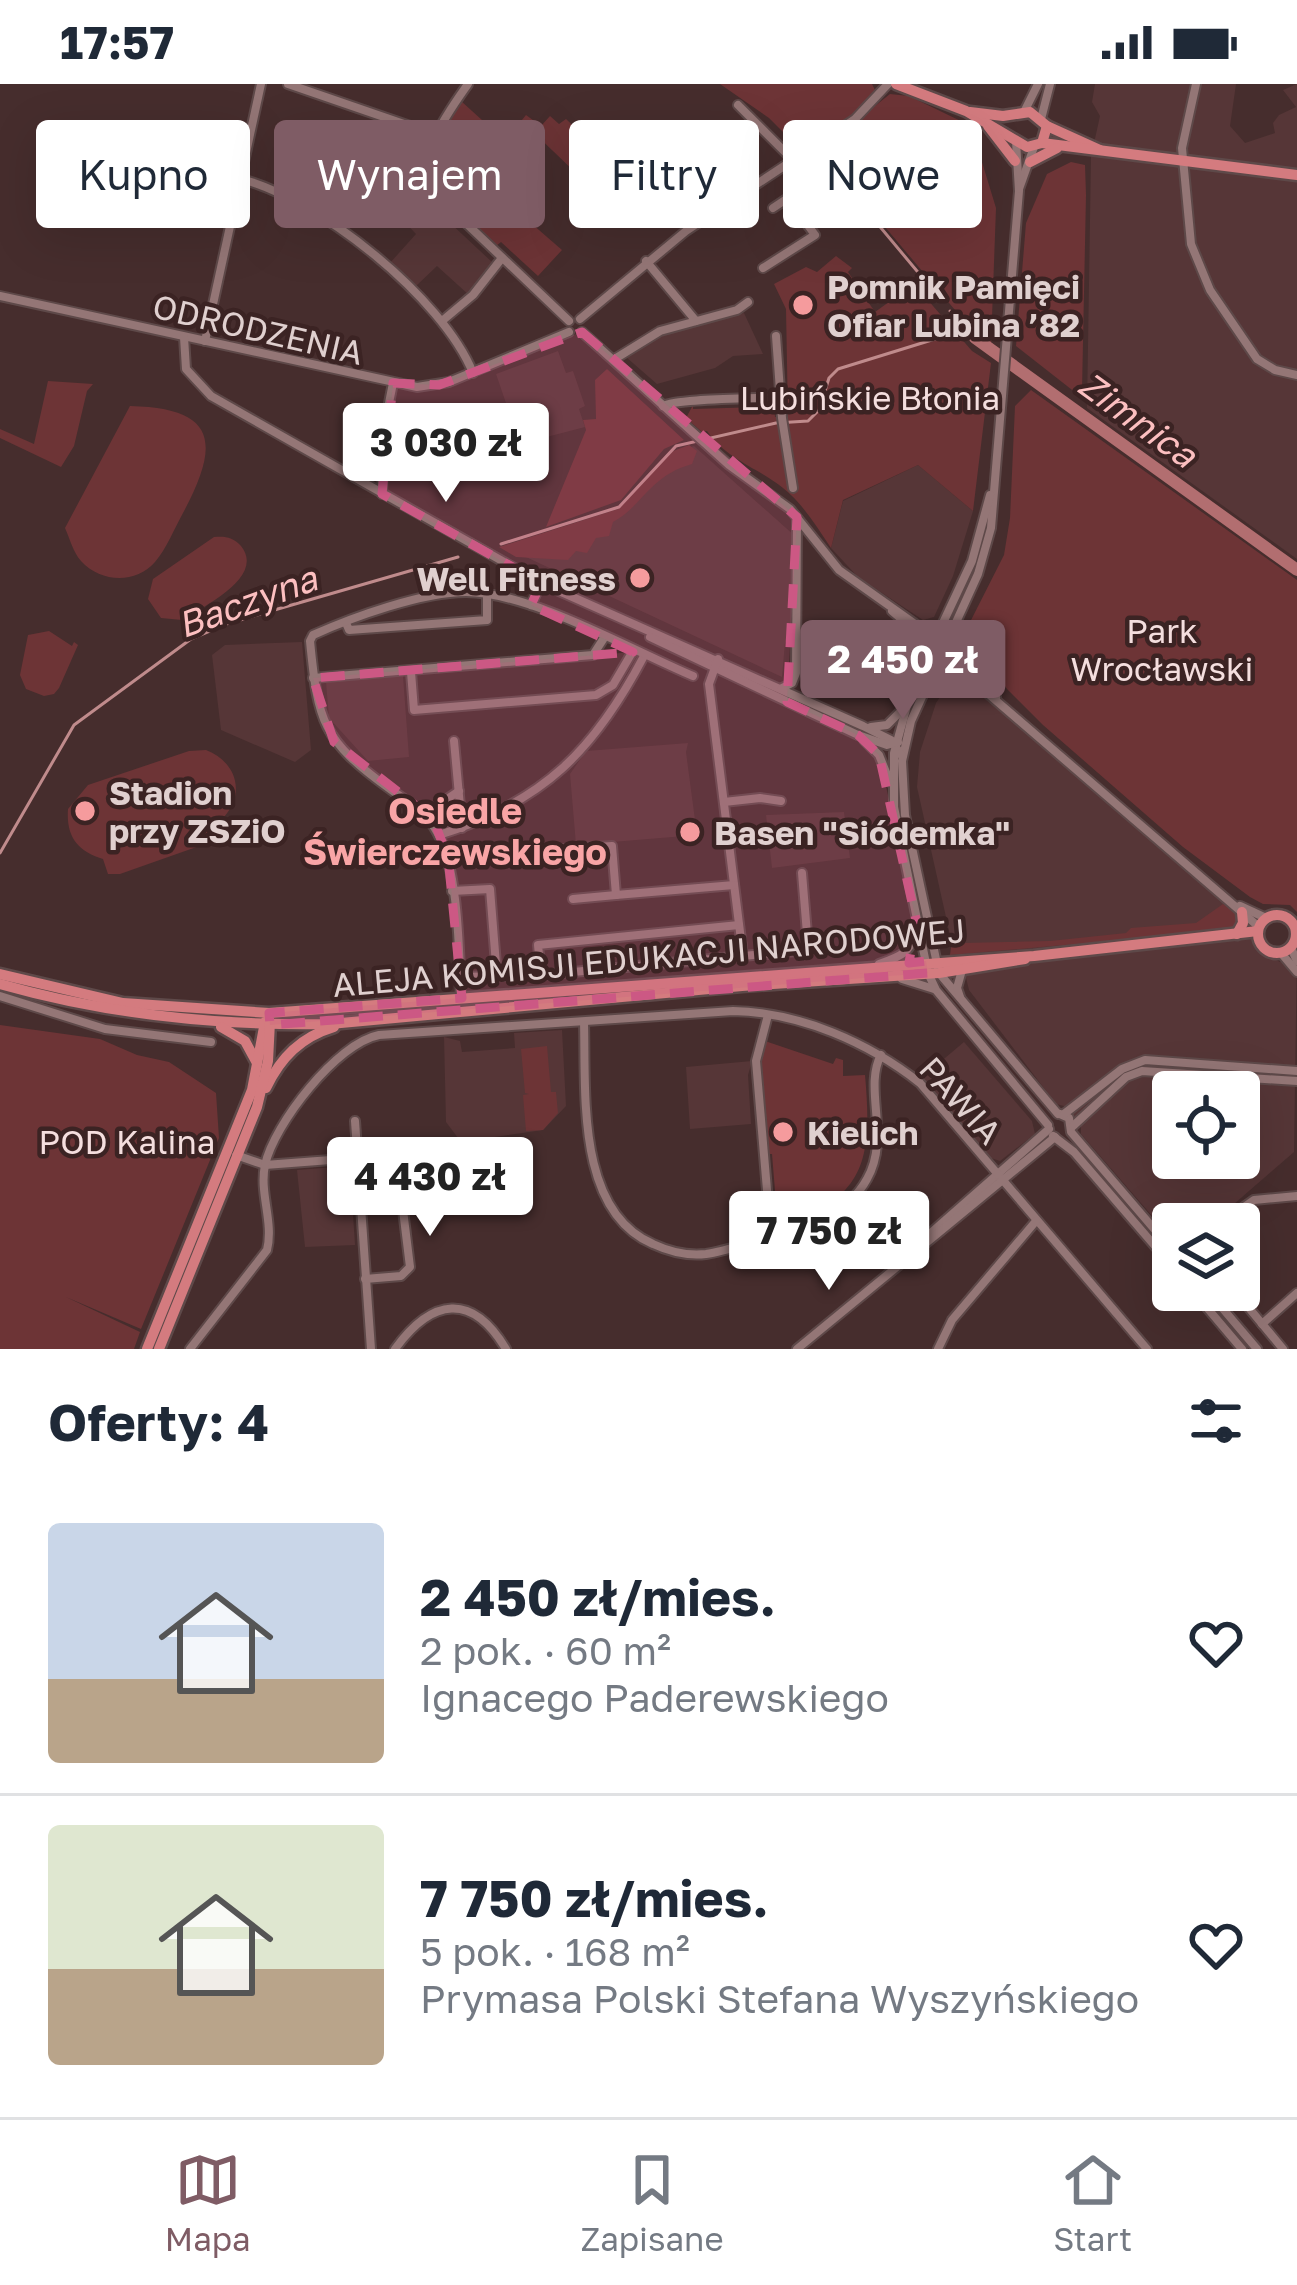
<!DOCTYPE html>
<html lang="pl">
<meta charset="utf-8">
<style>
:root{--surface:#fff;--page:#f2f2f3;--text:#1f2937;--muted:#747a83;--line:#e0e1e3;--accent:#7f5c65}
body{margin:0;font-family:"Golos Text",sans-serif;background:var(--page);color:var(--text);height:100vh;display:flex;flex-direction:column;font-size:45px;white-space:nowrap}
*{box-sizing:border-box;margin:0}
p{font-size:39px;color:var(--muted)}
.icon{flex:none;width:66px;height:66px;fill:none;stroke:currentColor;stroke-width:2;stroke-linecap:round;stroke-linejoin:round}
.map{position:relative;height:1265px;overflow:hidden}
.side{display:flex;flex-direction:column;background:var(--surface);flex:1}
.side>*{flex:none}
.banner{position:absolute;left:36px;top:36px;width:1227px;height:108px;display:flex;gap:24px}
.tools{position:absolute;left:1152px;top:987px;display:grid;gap:24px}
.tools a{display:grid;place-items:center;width:108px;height:108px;border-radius:12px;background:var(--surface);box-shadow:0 12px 48px #0002;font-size:60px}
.price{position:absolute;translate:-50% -102px;padding:0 27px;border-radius:12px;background:#fff;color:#222;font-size:39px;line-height:78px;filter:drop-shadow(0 3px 6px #0008)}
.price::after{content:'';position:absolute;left:50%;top:72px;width:36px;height:27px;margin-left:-18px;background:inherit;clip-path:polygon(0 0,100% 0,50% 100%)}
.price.active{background:var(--accent);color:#fff}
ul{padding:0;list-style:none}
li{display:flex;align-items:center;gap:36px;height:300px;padding:0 48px}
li+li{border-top:3px solid var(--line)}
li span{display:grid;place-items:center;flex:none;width:336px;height:240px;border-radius:12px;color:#555}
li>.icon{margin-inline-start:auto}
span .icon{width:144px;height:144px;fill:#fffc;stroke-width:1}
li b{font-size:51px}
h2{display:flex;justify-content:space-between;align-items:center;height:144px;padding:0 48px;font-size:51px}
.pill{padding:0 42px;border-radius:12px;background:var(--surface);box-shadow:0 12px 48px #0002;font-size:42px;line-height:108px}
.pill.active{background:var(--accent);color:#fff}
.status{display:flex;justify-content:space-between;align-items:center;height:84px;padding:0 60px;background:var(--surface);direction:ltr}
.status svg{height:33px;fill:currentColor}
.tab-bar{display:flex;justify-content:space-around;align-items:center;height:168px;border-top:3px solid var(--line);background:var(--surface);font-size:33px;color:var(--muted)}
.tab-bar a{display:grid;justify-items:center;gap:6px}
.tab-bar .active{color:var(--accent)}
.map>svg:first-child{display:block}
.built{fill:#563637;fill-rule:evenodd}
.green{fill:#6d3436}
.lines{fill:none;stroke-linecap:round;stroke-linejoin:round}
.stream{stroke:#c08b8c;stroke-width:3}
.river{stroke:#b26e70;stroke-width:12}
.minor-casing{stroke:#5e4949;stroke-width:12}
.major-casing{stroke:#5e4949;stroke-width:15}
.minor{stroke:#947676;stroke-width:8}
.major{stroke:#d47b7f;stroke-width:10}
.marked{fill:#cc5884;fill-opacity:0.2;stroke:#cc5884;stroke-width:9;stroke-dasharray:24 15;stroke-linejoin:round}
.poi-dot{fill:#f59b9d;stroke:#3b2323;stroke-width:4.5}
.labels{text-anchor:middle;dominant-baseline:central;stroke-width:9;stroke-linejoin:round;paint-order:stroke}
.poi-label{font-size:33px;font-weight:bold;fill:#e0d0cf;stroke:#3b2323;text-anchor:start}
.street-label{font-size:33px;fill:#e0d0cf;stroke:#3b2323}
.park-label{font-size:33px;fill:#f4dede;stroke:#3b2323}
.water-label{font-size:36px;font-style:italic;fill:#fcbfc0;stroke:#3b2323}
.neighbourhood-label{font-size:36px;font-weight:bold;fill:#f9a5a6;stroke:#3b2323}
</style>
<div class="status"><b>17:57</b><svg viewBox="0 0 49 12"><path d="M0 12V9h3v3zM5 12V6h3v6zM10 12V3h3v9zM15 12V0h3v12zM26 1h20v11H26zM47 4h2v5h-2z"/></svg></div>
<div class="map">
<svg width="1297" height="1265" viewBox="0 0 1297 1265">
<rect width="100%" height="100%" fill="#462d2d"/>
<g class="built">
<path d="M1095 0H1236L1230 42 1245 59 1275 49 1273 39 1279 31 1296 23 1283 6 1297 0V475L1087 324 1091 73 1100 32 1092 18Z"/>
<path d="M417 108 494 180 469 211 437 182 416 202 390 179 416 150 397 130Z"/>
<path d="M744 229 763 270 733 272 715 284 657 300 626 273 663 251Z"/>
<path d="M558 267 566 289 573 287 585 322 579 325 585 343 520 360 496 290Z"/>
<path d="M694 362 795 452 793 549 785 559 782 593 511 466 616 431 676 367Z"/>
<path d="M918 381 973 427 953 492 934 533 923 536 858 493 831 464 843 417Z"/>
<path d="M302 558 311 666 295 678 221 646 212 571 225 561Z"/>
<path d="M958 586 1252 841 1257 866 1280 878 1297 864 1294 1068 1211 1140H1173V1156L1081 1050V1041L1068 1023 1056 1020 969 906 960 869H954L917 703 920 668 936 619ZM1173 1008H1239V1074H1173Z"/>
<path d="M403 592 409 673 368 677 329 634 326 598Z"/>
<path d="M688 659 686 668 697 751 576 761 570 690 586 667Z"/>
<path d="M844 728 850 774 772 784 766 731Z"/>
<path d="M562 946 566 1022 543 1046 461 1058 446 1038 444 953 460 957 462 968 515 964 514 949Z"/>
<path d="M964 958 1032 1037 1035 1050 1000 1077 991 1074 920 995Z"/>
<path d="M752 977 748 991 751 1040 690 1045 686 983Z"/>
<path d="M347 1082 350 1084 355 1161 305 1163 297 1086Z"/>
</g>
<g class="green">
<path d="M720 0H872L875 6 850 34 801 66 769 34Z"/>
<path d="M890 10 909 12 971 42 996 124 991 261 971 245 880 137 897 124 870 79 878 74 881 62 844 53 841 49Z"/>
<path d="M461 17 504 56C488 83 515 101 533 121L524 133 562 166 538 192 501 158 496 162 489 156 434 100 438 60Z"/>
<path d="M526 31 541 42 550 32 559 40 566 35 614 81 606 89 591 78 580 93 526 41 514 55 510 51Z"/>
<path d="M1071 78 1085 81 1086 111 1082 307 1076 309 1016 262 1026 139 1047 90Z"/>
<path d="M836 172 852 184 848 188 875 228 914 200 972 267 991 279 973 427 918 381 843 416 831 464C817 443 803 420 783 404 757 383 727 376 707 347L702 348 686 334 693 321V325L760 323 762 318 774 320 775 333H788L786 225 774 200 806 183 817 188Z"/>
<path d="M607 285 684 356 664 365 621 416 546 443 586 346 583 336 596 335 595 296Z"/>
<path d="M48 297 93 300 87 307 74 362 61 383 0 354V345L34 360Z"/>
<path d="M1031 306 1297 496V828L1290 821 1263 820 1250 813 1183 763 1043 641 1007 605 966 546 1004 471 1010 434 1015 322Z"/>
<path d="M130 322C218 324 220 360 183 429 174 445 167 464 155 478 136 500 101 499 81 477 73 468 70 455 65 444Z"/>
<path d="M689 361 697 367 692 380C649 392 643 422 613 438L609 452 596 454 587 469 576 467 568 476 516 473 499 463 618 425 668 369Z"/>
<path d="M214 453C225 452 233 453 241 462 266 493 203 523 182 536L161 534 148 515 153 495Z"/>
<path d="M49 547 72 562 74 558 78 561 59 604 54 610 44 612 26 605 20 591 28 551Z"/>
<path d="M206 666C236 678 246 708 224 733L228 745 222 754 120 790H108L103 775C77 767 66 752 68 725L88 701 189 667Z"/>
<path d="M1223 820 1237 828 1240 835 1235 846 950 871 951 863 963 859 1050 857 1126 849 1131 844 1196 839Z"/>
<path d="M0 941 100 955 137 971 169 978 216 1009 219 1054 141 1245 66 1213 140 1248 134 1265H0Z"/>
<path d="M765 957 833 980 836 974 843 976V992L865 991C872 1070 868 1115 783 1139L781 1121 776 1119 772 1070H767L759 980Z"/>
<path d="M547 962 551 1008H556L558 1029 543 1046 526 1047 523 1011 529 1010 525 1009 521 965Z"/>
</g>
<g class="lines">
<g class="stream">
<path d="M840 68 844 82"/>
<path d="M848 99 856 114 942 217"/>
<path d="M950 227 974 253"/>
<path d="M501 460 619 423 676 362 776 339 808 337 819 326 829 294 838 285 948 251 975 254"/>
<path d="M0 769 74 641 191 555 226 540 458 473"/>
</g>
<path class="river" d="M975 254 1297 486"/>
<defs>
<g id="minor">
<path d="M288 0 436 51"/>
<path d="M468 0C447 30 419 67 430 105L569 237"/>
<path d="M1196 0 1182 64 1191 160 1210 206 1257 275 1275 286 1297 291"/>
<path d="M738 21 792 75"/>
<path d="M1024 28 1038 0"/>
<path d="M1041 35 1050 0"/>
<path d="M1016 57 1019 107 991 444 978 490 911 637 902 677 905 731 939 889 1058 1030"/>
<path d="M241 95C319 115 442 213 473 289"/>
<path d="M1019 105 1034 63"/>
<path d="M646 177 696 237"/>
<path d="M763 184 815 151 788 114 773 124"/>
<path d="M0 212 417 303 449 298 569 248"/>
<path d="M580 235 686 147 855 35 888 0"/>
<path d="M442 237 473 211 502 174"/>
<path d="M582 248 729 381 790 425 839 486 946 562 976 588 996 613"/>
<path d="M776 252 782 334 793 404"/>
<path d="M184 253 186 285 211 312 541 499 863 642 891 656 902 672"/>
<path d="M205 257 261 0"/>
<path d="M613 276 660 247 737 226 748 218"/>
<path d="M663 322C677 314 755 315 779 313"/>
<path d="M382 410 384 344 393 299"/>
<path d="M990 411 972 477 911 607 894 669V723L928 889 936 906 1048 1041"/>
<path d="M531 521 541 499"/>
<path d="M892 527 1259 843"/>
<path d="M346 539 349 546 487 536V510"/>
<path d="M650 553 858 651 887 661 898 658"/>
<path d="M718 575 709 600 743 872"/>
<path d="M411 588 414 626 596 611 613 601 633 567"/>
<path d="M313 594 593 571 604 554"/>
<path d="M782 604 792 599 796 589 797 434"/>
<path d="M871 643 887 641 903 625"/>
<path d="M864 656 879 671 890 698"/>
<path d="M454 657 462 744"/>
<path d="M724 718 760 714 781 717"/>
<path d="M425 730 459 707"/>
<path d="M439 751C543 718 594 667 644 572"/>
<path d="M448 773 612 762 616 811 734 801"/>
<path d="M452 807 490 805 497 893"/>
<path d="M573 815 616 811"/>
<path d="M1240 822 1266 834"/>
<path d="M1291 864 1297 877"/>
<path d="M1281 869 1297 888"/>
<path d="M879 880C900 873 913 868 916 844"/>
<path d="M541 891 538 861 739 841"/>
<path d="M460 893 541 891 797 867 808 862 802 789"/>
<path d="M902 895 934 905"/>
<path d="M0 912 105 945 211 958"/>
<path d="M960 913 957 904 962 886"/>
<path d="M461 914C459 869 459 787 437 748 426 728 408 718 390 705 322 656 318 638 310 557L313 551C353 533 422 508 466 508 530 508 631 566 693 592"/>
<path d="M768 931 756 977 771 1153"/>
<path d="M584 938C586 1009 576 1127 653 1160 668 1167 688 1172 706 1170 726 1167 748 1159 768 1154 805 1144 847 1132 867 1095 891 1053 863 1004 881 971"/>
<path d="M1060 1030 1069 1034 1071 1048 1173 1167"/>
<path d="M1064 1030 1122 985 1145 976 1297 987"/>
<path d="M355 1037 371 1265"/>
<path d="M1073 1042 1126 993 1142 987 1297 997"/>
<path d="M1053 1052 1074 1068 1173 1183"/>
<path d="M236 1071 265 1081 357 1074"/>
<path d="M361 1121 391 1119 403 1126 410 1183 401 1192 365 1195"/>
<path d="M1220 1140 1254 1116 1297 1112"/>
<path d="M892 1183 1049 1045"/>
<path d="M1192 1206 1242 1265"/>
<path d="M1207 1206 1257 1265"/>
<path d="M1234 1206 1283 1265"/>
<path d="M1262 1240 1297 1209"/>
<path d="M190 1265 267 1166C274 1138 259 1109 265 1081 274 1040 337 959 379 951L733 927C800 928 869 959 920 999L1147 1265"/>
<path d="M395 1265C432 1214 472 1208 506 1265"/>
<path d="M797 1265 1055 1053"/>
<path d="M938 1265 952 1236 1036 1137"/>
</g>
<g id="major">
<path d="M896 0 966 27 1027 63 1042 59 1047 42"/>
<path d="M970 28 1003 32 1030 28 1047 42 1100 66"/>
<path d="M988 42 1015 77"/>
<path d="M1042 59 1297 91"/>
<path d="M1030 78 1057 64"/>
<circle cx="1277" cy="850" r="19"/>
<path d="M1237 850 1243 839 1242 828"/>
<path d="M0 890 123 919 269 929 1034 872 1258 847"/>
<path d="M0 900C109 931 217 942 330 940L742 902 939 889 1025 875"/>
<path d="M221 943 245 957 257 979"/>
<path d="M266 1004C281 973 301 953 334 943"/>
<path d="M147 1265 252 1006 265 938"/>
<path d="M159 1265 257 1023 268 977 270 938"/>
</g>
</defs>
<use href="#minor" class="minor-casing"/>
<use href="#major" class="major-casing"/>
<use href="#minor" class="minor"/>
<use href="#major" class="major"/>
</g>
<path class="marked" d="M582 248 797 433 787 618 858 651 879 671 916 836 909 879 926 877 928 889 270 941 269 929 462 914 448 773 433 735 334 658 313 594 633 568 531 521 541 499 382 410 393 299 439 301Z"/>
<g class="poi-dot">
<circle cx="803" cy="221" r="12"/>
<circle cx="640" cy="494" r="12"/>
<circle cx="85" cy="727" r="12"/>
<circle cx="690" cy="748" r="12"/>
<circle cx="783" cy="1048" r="12"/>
</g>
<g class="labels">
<g class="poi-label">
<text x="827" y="202">Pomnik Pamięci<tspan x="827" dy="38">Ofiar Lubina ’82</tspan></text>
<text x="616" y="494" text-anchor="end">Well Fitness</text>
<text x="109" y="708">Stadion<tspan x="109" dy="38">przy ZSZiO</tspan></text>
<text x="714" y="748">Basen "Siódemka"</text>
<text x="807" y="1048">Kielich</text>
</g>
<g class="street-label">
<text transform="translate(258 245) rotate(13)">ODRODZENIA</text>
<text transform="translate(649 873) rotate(-5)">ALEJA KOMISJI EDUKACJI NARODOWEJ</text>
<text transform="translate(961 1016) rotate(48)">PAWIA</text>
</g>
<g class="park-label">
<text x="870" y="313">Lubińskie Błonia</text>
<text x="1162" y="546">Park<tspan x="1162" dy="38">Wrocławski</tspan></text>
<text x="127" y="1057">POD Kalina</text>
</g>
<g class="water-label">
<text transform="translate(1138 335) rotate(36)">Zimnica</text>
<text transform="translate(247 517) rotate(-20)">Baczyna</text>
</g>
<g class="neighbourhood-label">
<text x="455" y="726">Osiedle<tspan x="455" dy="41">Świerczewskiego</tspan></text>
</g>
</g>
</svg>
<div class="tools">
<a><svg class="icon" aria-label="locate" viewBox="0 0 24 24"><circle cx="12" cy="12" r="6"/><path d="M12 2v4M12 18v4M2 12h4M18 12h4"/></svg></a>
<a><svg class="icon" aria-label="layers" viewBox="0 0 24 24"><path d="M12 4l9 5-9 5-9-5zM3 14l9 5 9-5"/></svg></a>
</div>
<b class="price" style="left:446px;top:421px">3 030 zł</b>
<b class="price active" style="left:903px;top:638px">2 450 zł</b>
<b class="price" style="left:430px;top:1155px">4 430 zł</b>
<b class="price" style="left:829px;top:1209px">7 750 zł</b>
<div class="banner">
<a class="pill">Kupno</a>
<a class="pill active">Wynajem</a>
<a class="pill">Filtry</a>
<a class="pill">Nowe</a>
</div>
</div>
<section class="side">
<h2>Oferty: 4<svg class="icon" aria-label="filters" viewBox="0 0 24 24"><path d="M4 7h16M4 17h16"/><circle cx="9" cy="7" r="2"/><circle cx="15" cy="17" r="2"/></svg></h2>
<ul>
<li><span style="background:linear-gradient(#c9d6e8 65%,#b9a48a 0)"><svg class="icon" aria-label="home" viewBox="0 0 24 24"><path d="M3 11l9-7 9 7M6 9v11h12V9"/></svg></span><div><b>2 450 zł/mies.</b><p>2 pok. · 60 m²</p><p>Ignacego Paderewskiego</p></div><svg class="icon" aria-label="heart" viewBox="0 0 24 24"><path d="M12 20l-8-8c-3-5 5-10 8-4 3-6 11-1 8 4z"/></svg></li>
<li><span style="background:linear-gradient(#dfe7d0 60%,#b9a48a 0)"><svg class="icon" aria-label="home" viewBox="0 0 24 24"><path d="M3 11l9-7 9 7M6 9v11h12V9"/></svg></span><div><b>7 750 zł/mies.</b><p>5 pok. · 168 m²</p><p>Prymasa Polski Stefana Wyszyńskiego</p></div><svg class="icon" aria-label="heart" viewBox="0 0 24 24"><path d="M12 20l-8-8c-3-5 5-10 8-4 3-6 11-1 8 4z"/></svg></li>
</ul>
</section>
<nav class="tab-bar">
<a class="active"><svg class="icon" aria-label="map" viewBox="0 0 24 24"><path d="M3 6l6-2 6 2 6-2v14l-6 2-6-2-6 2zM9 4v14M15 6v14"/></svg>Mapa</a>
<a><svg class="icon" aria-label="saved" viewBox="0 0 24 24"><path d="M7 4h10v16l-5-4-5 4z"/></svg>Zapisane</a>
<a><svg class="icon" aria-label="home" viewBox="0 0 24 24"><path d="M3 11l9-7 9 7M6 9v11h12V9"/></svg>Start</a>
</nav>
